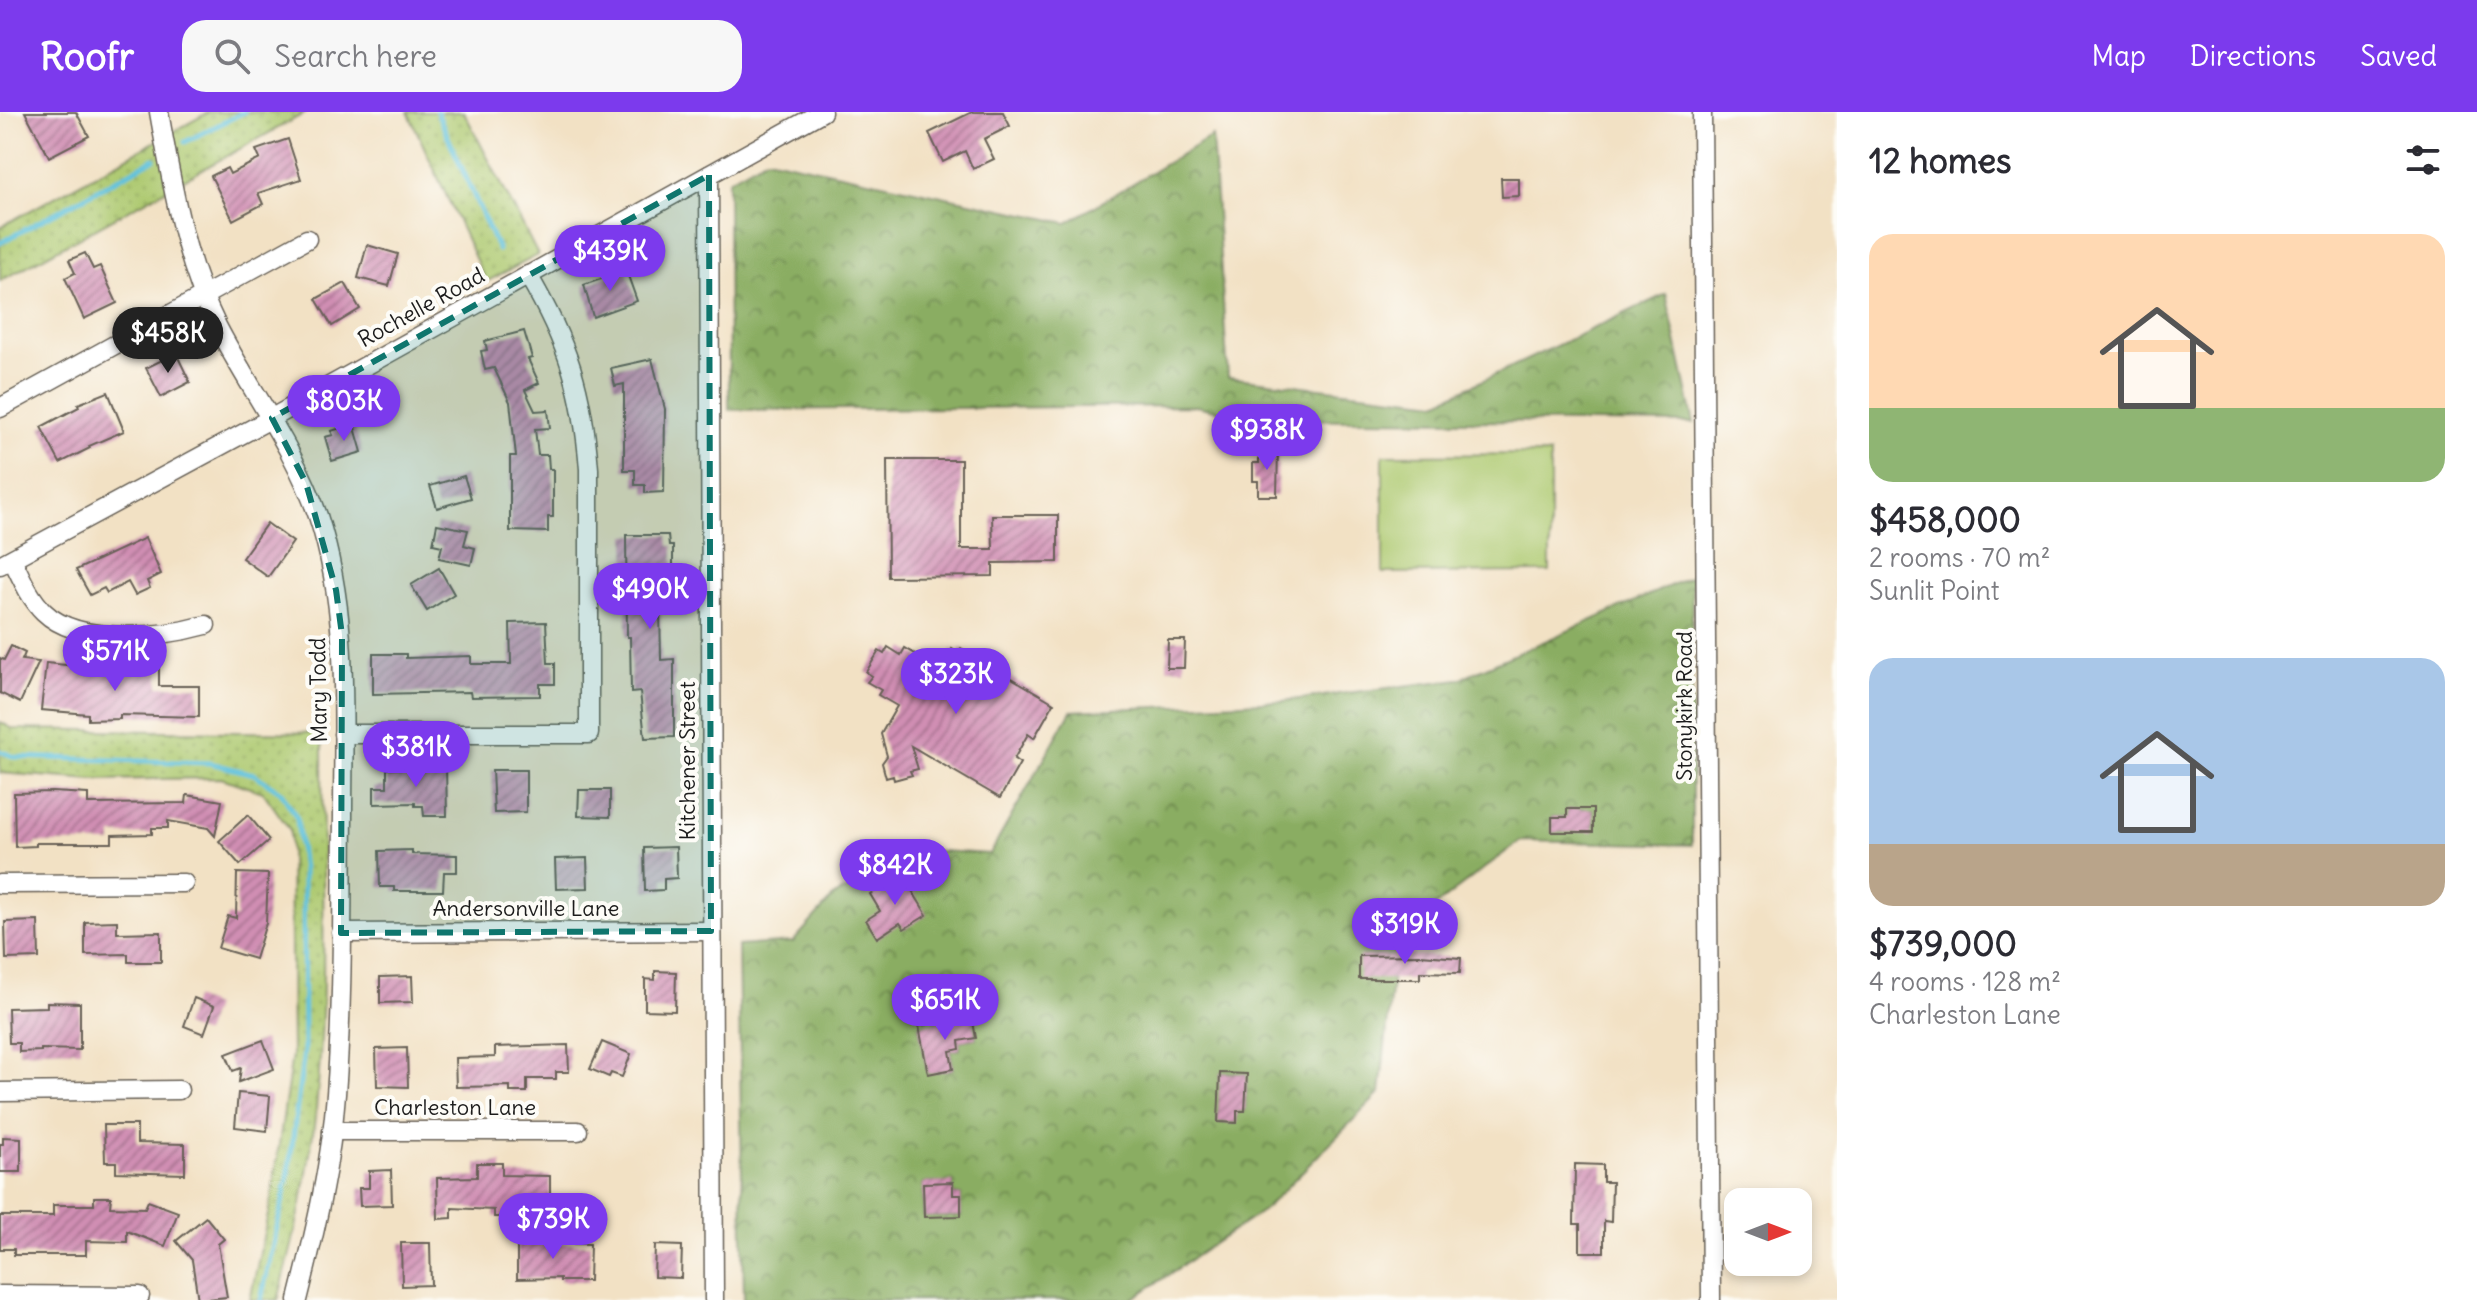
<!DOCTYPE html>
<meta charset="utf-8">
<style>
:root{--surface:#fff;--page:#f7f7f7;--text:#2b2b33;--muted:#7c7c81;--accent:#7c3aed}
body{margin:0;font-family:Delius,sans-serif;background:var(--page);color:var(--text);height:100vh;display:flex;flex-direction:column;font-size:30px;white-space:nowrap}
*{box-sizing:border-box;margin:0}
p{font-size:26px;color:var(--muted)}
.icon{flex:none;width:44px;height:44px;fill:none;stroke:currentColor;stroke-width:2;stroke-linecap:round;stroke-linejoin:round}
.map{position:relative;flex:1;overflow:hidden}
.panel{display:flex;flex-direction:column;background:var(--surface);width:640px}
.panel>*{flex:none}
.needle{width:52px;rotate:90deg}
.tools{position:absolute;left:1724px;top:1076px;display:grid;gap:16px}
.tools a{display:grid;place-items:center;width:88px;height:88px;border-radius:16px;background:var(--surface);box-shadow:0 4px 12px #0003;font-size:40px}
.price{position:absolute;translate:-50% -68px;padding:0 18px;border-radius:28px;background:var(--accent);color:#fff;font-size:26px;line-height:52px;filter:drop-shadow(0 2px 4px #0008)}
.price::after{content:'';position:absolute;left:50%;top:48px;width:24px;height:18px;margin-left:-12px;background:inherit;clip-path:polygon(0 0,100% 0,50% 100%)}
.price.current{background:#222;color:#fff}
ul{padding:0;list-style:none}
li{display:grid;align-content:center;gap:16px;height:424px;padding:0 32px}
li span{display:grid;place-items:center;height:248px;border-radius:24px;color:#555}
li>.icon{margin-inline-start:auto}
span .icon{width:144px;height:144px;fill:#fffc;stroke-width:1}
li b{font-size:34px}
h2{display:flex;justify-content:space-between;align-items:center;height:96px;padding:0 32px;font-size:34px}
header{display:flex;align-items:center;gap:48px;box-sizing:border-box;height:112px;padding:0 40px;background:var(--accent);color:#fff}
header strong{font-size:38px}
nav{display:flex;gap:44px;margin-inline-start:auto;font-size:28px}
.search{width:560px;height:72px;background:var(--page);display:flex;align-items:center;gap:20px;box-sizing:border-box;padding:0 28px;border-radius:24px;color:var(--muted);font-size:30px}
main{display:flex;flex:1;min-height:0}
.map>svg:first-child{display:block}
.grass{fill:url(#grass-dots);stroke:#647246;stroke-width:2}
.forest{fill:url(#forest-crowns);stroke:#53643f;stroke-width:2;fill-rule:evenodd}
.park{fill:#adc96f;stroke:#647246;stroke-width:2}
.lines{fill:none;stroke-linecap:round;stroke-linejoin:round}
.stream{stroke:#5ec1dc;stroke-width:5}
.building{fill:url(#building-hatch)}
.minor-casing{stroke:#676157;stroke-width:21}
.minor{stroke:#fff;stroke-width:18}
.marked{fill:#0f766e;fill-opacity:0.2;stroke:#0f766e;stroke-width:6;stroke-dasharray:16 10;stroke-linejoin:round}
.labels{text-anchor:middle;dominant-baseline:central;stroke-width:8;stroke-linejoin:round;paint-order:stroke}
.street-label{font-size:22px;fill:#1c1c1c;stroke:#fdfcf7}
</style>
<header>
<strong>Roofr</strong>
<div class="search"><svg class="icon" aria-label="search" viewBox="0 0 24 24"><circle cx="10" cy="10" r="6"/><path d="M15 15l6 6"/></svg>Search here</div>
<nav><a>Map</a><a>Directions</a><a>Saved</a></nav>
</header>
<main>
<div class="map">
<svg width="1837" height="1188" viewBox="0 0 1837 1188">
<defs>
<pattern id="grass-dots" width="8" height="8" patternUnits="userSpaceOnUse" patternTransform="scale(2)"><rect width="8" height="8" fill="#adc96f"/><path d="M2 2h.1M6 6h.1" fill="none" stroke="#94ac60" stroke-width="1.8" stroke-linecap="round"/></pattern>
<pattern id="forest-crowns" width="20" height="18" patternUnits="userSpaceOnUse" patternTransform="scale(2)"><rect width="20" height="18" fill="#8aad62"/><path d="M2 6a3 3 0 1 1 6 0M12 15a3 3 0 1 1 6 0" fill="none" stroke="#708c50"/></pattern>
<pattern id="building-hatch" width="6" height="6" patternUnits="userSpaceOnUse" patternTransform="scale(2)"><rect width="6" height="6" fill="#d08eb3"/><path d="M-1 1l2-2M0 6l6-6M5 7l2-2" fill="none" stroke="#a87391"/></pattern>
</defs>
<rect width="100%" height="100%" fill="#fdfcf7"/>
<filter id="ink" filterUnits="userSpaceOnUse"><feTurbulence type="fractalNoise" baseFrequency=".0125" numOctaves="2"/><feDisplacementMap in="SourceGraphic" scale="16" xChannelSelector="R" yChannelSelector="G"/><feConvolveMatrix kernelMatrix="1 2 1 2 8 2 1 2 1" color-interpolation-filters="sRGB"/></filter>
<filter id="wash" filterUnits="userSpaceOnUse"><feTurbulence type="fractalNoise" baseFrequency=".006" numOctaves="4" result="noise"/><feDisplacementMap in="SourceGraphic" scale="32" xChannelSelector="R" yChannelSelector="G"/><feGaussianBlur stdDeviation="1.8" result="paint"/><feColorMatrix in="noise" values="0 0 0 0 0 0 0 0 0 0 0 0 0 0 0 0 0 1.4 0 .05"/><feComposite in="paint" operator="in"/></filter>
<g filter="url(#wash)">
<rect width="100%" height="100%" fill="#f2e1c4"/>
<g class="grass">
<path d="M209 0H307L0 169V115Z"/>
<path d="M408 0H464L538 143 486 170Z"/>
<path d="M0 610 13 617 322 621C322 744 328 876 316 997 309 1061 295 1126 278 1188H250L271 1088 292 943 290 718 263 680 221 666 93 668 0 661Z"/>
</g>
<g class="forest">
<path d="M1212 24 1228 265 1437 290 1666 182 1694 311 1253 307 1196 294 729 298 728 68 767 46 1067 111Z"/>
<path d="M1692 464V733L1520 729 1397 823 1380 981 1264 1098 1131 1188H744L738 834 793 830 834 784 924 738 990 742 1071 599 1283 589 1459 567ZM1568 697H1593V719L1552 720V705H1567ZM972 904 976 926 959 929 960 937 950 939 953 957 928 961 919 914ZM1221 961 1246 962 1245 999H1237L1236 1011 1218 1010ZM923 1071H953V1083H961V1104L924 1105Z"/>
</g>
<path class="park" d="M1550 342V460L1383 461V343Z"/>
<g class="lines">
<g class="stream">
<path d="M437 0 498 138"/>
<path d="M185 30 244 0"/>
<path d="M0 131 154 47"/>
<path d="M0 639 15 645 210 651 254 662 281 680 297 706 303 759 304 939 288 1065 261 1188"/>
</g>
</g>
<g id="blocks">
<g class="building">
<path d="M25 0H76L89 24 49 45Z"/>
<path d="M972 0H1003L1010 14 984 27 994 47 973 57 965 39 943 50 929 21Z"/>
<path d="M288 27 301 67 258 81 263 92 233 108 211 64 227 56 230 62 260 47 256 38Z"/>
<path d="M1501 66H1519V84L1502 85Z"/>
<path d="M367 133 398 142 389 174 358 166Z"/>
<path d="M85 141 93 157 100 154 117 191 84 207 65 166 75 161 69 148Z"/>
<path d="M626 158 637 189 593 205 584 173Z"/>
<path d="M345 171 360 197 332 214 316 187Z"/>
<path d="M524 219 532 246 528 247 539 271 525 278 535 299 548 298 550 316 535 317 538 343H548L549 357H553V405H548V420L510 419V344H516L510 290 494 256 485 258 481 239 487 238 485 229Z"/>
<path d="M176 241 190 270 161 285 146 256Z"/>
<path d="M652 247 665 297 664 380 645 381V373H635V358H624V272L615 274 611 256Z"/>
<path d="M108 280 124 319 89 334 90 336 60 351 41 315 79 295 78 292Z"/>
<path d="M354 312 362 340 332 349 325 325 333 323 331 319Z"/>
<path d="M1259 336H1278L1277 384H1258V369H1253V351H1259Z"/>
<path d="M887 348H961V437H993L992 403H1058V450L993 451V464L888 465Z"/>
<path d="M464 364 471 386 437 396 430 374Z"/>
<path d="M267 411 293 430 268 465 242 446Z"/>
<path d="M437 412 468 418 464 433 475 436 471 453 439 446 442 434 433 432Z"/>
<path d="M626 423H668L669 434H673V456H667L668 497H660L661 548 674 547V625L645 626 640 580 631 581 630 525H627Z"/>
<path d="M145 426 161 462 147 469 150 476 135 483 128 470 107 481 104 476 90 483 76 458Z"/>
<path d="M439 456 454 482 427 499 411 473Z"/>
<path d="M546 510 548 551H555V572H540V584L471 585 470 580 373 582V542H406V546L471 544V552H511L510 511Z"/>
<path d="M1168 528H1185L1184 556H1167Z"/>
<path d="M11 534 25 541 22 548 39 550 20 591 0 581V546L4 548Z"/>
<path d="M888 535 901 543 905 536 932 552 935 546 944 551 952 537 958 541 961 536 1054 591 1034 626 1028 622 1014 647 1020 651 1000 686 911 634 918 657 910 659 912 663 894 668 893 664 886 666 882 651 887 644 881 622 897 594 878 583 881 578 867 570 872 564 866 560 879 539 884 542Z"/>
<path d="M46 551 95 556V553H119V556L159 555V574H199V605L120 603V607L88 608V602L41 598Z"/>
<path d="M446 655 447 704H424L423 694H415V691L374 692V675H387V657Z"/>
<path d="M492 658H526V700L494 701Z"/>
<path d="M579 678H610V705L578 704Z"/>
<path d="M52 680 88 682V692L186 691 187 683 222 689 215 724 208 716 168 709V716H152V722L112 723V731H36V734L15 735 14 681Z"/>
<path d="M1567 697H1593V720H1552V705H1567Z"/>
<path d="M248 703 269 728 240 753 219 729Z"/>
<path d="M676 735 677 766 664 767V778L645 779 644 736Z"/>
<path d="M412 738V742L457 743V760H444L443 779H394V775H380L379 739Z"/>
<path d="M587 746 588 776 556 777 555 747Z"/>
<path d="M237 761 268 762 266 811 255 847 218 836 228 804 236 806Z"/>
<path d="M902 762 927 803 904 817 900 811 877 826 866 808 880 799 870 782Z"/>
<path d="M38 809 39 846 6 847 5 810Z"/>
<path d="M117 809V821L161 820V850H128V842L85 843V810Z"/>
<path d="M1420 843 1461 846 1460 861 1420 860V867H1359V844Z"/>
<path d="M655 859 676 860 675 899 645 898V867L655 868Z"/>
<path d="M412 864 413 890 380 891V865Z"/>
<path d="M194 886 214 894 204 922 184 914Z"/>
<path d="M47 890 80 891V938L41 937V939L19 940V931H9L8 896 47 895Z"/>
<path d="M972 904 976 926 959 929 960 937 950 939 953 957 928 962 919 914Z"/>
<path d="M263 928 274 957 239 970 241 956 233 959 226 942Z"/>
<path d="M602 930 631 942 622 965 611 961 609 965 590 957Z"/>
<path d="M568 933 569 960H556V967H527V980H510V974L456 975 455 946 495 945V935Z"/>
<path d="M407 936 408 975 377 974 376 937Z"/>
<path d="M1220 961 1247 962 1245 999H1237V1011L1218 1010Z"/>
<path d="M238 981 270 984 267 1019 235 1015Z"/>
<path d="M104 1013H137V1031L185 1032V1062L116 1060V1050H105Z"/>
<path d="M3 1025 21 1026V1060H0V1032H3Z"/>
<path d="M477 1051H502V1063L550 1064V1096L509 1095V1105H494V1098L452 1096V1106L438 1107 437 1066 477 1065Z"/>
<path d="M1575 1052 1603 1053V1070H1612L1611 1110 1604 1109V1140H1580V1112H1574Z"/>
<path d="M391 1058 392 1093 360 1094 359 1076H369V1059Z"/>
<path d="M953 1070V1083H961V1104L924 1105 923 1071Z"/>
<path d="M94 1085H111L110 1095 145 1096 148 1089 178 1100 165 1134 127 1119V1130L86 1129V1143H14V1137H0V1104H53V1093H94Z"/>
<path d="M206 1105 224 1127 218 1132 227 1185 198 1188 192 1148 176 1129Z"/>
<path d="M528 1126H550V1131L590 1132 589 1169H560V1166L517 1167V1133H528Z"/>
<path d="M401 1131H430L431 1173 402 1174Z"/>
<path d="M655 1133 682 1134 681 1166 654 1165Z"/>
</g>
</g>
</g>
<g filter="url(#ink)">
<use href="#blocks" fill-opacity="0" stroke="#676157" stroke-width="2"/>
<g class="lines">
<defs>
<g id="minor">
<path d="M159 0C172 73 184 147 217 214 250 278 294 335 318 404 350 501 343 603 343 704 342 797 343 890 336 982 331 1052 315 1120 298 1188"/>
<path d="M1702 0 1711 1188"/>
<path d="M709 63 714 1188"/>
<path d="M0 296 307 127"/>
<path d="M12 447C21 465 29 485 44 500 79 534 163 525 206 513"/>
<path d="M0 453 272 306 822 0"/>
<path d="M343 622H589V357C583 279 568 231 528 163"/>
<path d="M0 772 184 771"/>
<path d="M341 821 711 819"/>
<path d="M0 980 179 978"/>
<path d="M332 1019H578"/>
<path d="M0 1183 140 1184"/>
</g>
</defs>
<use href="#minor" class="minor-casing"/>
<use href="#minor" class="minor"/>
</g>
</g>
<path class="marked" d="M709 63 711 819 341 821 342 523 336 478 306 371 272 306Z"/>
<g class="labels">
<g class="street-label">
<text transform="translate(421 195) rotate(-29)">Rochelle Road</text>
<text transform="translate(318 578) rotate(-91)">Mary Todd</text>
<text transform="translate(1684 594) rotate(-90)">Stonykirk Road</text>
<text transform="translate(687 649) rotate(-90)">Kitchener Street</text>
<text x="526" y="796">Andersonville Lane</text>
<text x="455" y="995">Charleston Lane</text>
</g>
</g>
</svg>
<div class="tools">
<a><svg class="needle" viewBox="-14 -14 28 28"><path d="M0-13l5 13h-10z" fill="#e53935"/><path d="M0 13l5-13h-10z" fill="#7c7c81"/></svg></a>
</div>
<b class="price" style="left:610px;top:181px">$439K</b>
<b class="price current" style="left:168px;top:263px">$458K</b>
<b class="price" style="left:344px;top:331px">$803K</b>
<b class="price" style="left:1267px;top:360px">$938K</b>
<b class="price" style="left:650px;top:519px">$490K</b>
<b class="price" style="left:115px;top:581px">$571K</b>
<b class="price" style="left:956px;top:604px">$323K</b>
<b class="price" style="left:416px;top:677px">$381K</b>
<b class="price" style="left:895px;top:795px">$842K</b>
<b class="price" style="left:1405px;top:854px">$319K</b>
<b class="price" style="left:945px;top:930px">$651K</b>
<b class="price" style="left:553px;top:1149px">$739K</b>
</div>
<section class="panel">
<h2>12 homes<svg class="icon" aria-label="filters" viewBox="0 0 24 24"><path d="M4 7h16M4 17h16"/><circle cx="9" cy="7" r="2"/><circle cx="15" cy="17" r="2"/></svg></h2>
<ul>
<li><span style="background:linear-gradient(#ffd9b3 70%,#8fb573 0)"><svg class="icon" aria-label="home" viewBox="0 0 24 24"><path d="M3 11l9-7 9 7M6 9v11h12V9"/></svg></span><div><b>$458,000</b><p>2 rooms · 70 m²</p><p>Sunlit Point</p></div></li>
<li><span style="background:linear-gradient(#a9c7e8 75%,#b9a48a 0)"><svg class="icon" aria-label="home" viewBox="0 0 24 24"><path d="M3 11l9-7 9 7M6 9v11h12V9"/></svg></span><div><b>$739,000</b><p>4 rooms · 128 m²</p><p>Charleston Lane</p></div></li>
</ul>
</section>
</main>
